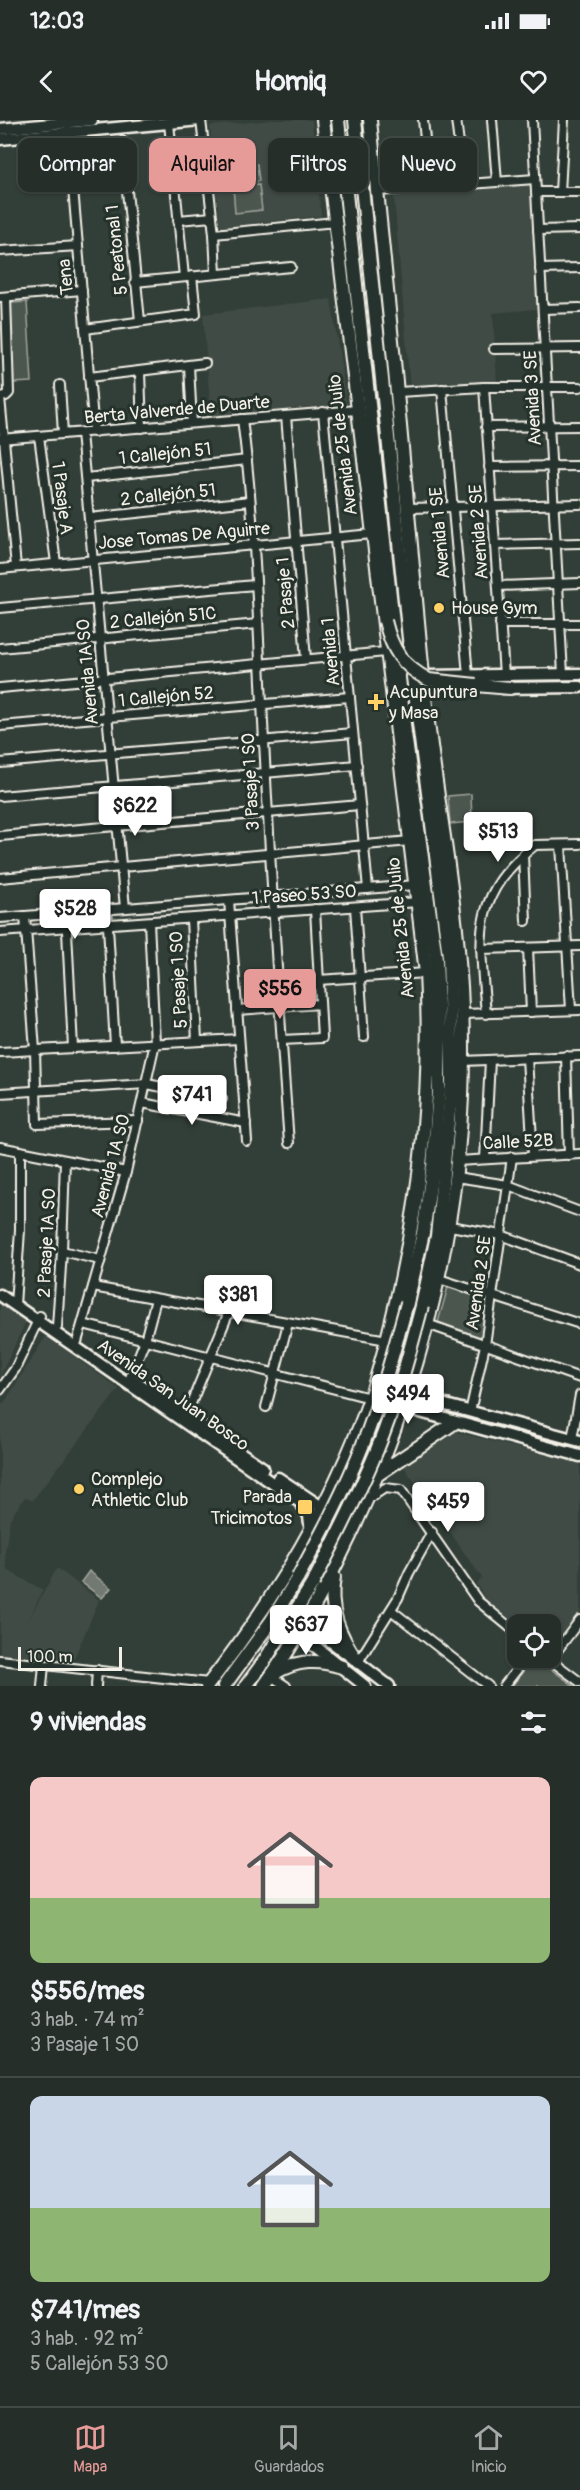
<!DOCTYPE html>
<html lang="es">
<meta charset="utf-8">
<style>
:root{--surface:#262e2a;--page:#323a36;--text:#f1f3f6;--muted:#a4a8a8;--line:#424a47;--accent:#e69b98}
body{margin:0;font-family:Pangolin,sans-serif;background:var(--page);color:var(--text);height:100vh;display:flex;flex-direction:column;font-size:22px;white-space:nowrap}
*{box-sizing:border-box;margin:0}
p{font-size:20px;color:var(--muted)}
.icon{flex:none;width:33px;height:33px;fill:none;stroke:currentColor;stroke-width:2;stroke-linecap:round;stroke-linejoin:round}
.map{position:relative;height:1566px;overflow:hidden}
.details{display:flex;flex-direction:column;background:var(--surface);flex:1}
.details>*{flex:none}
.guide{position:absolute;left:18px;top:18px;width:544px;height:54px;display:flex;gap:12px}
.buttons{position:absolute;left:507px;top:1494px;display:grid;gap:12px}
.buttons a{display:grid;place-items:center;width:54px;height:54px;border-radius:12px;background:var(--surface);box-shadow:0 2px 4px #0004,0 0 0 2px var(--line);font-size:30px}
.scale{position:absolute;left:18px;bottom:15px;width:104px;box-sizing:border-box;padding-left:6px;border:3px solid #f4f1e8;border-top:0;font-size:16px;line-height:21px;white-space:nowrap;color:#f4f1e8;-webkit-text-stroke:4px #26332d;paint-order:stroke}
.price{position:absolute;translate:-50% -51px;padding:0 14px;border-radius:6px;background:#fff;color:#222;font-size:20px;line-height:39px;filter:drop-shadow(0 2px 3px #0008)}
.price::after{content:'';position:absolute;left:50%;top:36px;width:18px;height:14px;margin-left:-9px;background:inherit;clip-path:polygon(0 0,100% 0,50% 100%)}
.price.active{background:var(--accent);color:#111}
ul{padding:0;list-style:none}
li{display:grid;align-content:center;gap:12px;height:318px;padding:0 30px}
li+li{border-top:2px solid var(--line)}
li span{display:grid;place-items:center;height:186px;border-radius:12px;color:#555}
li>.icon{margin-inline-start:auto}
span .icon{width:108px;height:108px;fill:#fffc;stroke-width:1}
li b{font-size:26px}
h2{display:flex;justify-content:space-between;align-items:center;height:72px;padding:0 30px;font-size:26px}
.chip{padding:0 21px;border-radius:12px;background:var(--surface);box-shadow:0 2px 4px #0004,0 0 0 2px var(--line);font-size:21px;line-height:54px}
.chip.active{background:var(--accent);color:#111}
.status{display:flex;justify-content:space-between;align-items:center;height:42px;padding:0 30px;background:var(--surface);direction:ltr}
.status svg{height:16px;fill:currentColor}
header{display:flex;justify-content:space-between;align-items:center;height:78px;padding:0 30px;background:var(--surface);font-size:27px;font-weight:800}
.tab-bar{display:flex;justify-content:space-around;align-items:center;height:84px;border-top:2px solid var(--line);background:var(--surface);font-size:16px;color:var(--muted)}
.tab-bar a{display:grid;justify-items:center;gap:3px}
.tab-bar .active{color:var(--accent)}
.map>svg:first-child{display:block}
.built{fill:#404b44}
.green{fill:#4c564f;stroke:#a0a49c;stroke-width:1.5}
.water{fill:#727972;stroke:#a6a9a1;stroke-width:1.5}
.lines{fill:none;stroke-linecap:round;stroke-linejoin:round}
.street-casing{stroke:#f4f1e8;stroke-width:12}
.secondary-casing{stroke:#f4f1e8;stroke-width:15}
.primary-casing{stroke:#f4f1e8;stroke-width:16}
.street{stroke:#26332d;stroke-width:8}
.secondary{stroke:#26332d;stroke-width:10}
.primary{stroke:#26332d;stroke-width:12}
.primary-bridge-casing{stroke:#f4f1e8;stroke-width:16;stroke-linecap:butt}
.primary-bridge{stroke:#26332d;stroke-width:12}
.poi-dot{fill:#ffd166;stroke:#26332d;stroke-width:2}
.labels{text-anchor:middle;dominant-baseline:central;stroke-width:6;stroke-linejoin:round;paint-order:stroke}
.street-label{font-size:18px;fill:#f4f1e8;stroke:#26332d}
.poi-label{font-size:18px;fill:#f4f1e8;stroke:#26332d;text-anchor:start}
</style>
<div class="status"><b>12:03</b><svg viewBox="0 0 49 12"><path d="M0 12V9h3v3zM5 12V6h3v6zM10 12V3h3v9zM15 12V0h3v12zM26 1h20v11H26zM47 4h2v5h-2z"/></svg></div>
<header><svg class="icon" aria-label="back" viewBox="0 0 24 24"><path d="M15 5l-7 7 7 7"/></svg>Homiq<svg class="icon" aria-label="heart" viewBox="0 0 24 24"><path d="M12 20l-8-8c-3-5 5-10 8-4 3-6 11-1 8 4z"/></svg></header>
<div class="map">
<svg width="580" height="1566" viewBox="0 0 580 1566">
<rect width="100%" height="100%" fill="#323e38"/>
<filter id="ink" filterUnits="userSpaceOnUse"><feTurbulence type="fractalNoise" baseFrequency=".0167" numOctaves="2"/><feDisplacementMap in="SourceGraphic" scale="12" xChannelSelector="R" yChannelSelector="G"/><feConvolveMatrix kernelMatrix="1 2 1 2 8 2 1 2 1" color-interpolation-filters="sRGB"/></filter>
<g filter="url(#ink)">
<g class="built">
<path d="M271 0H312L321 96 220 107 210 6Z"/>
<path d="M530 63 538 189 493 193 497 263 410 267 394 77Z"/>
<path d="M331 179 347 284 211 296 203 194Z"/>
<path d="M0 1181 25 1198 26 1201 0 1257Z"/>
<path d="M46 1216 119 1269 32 1381 25 1377 10 1399 5 1432 7 1450 43 1470 27 1503 57 1448 99 1480 73 1541 0 1535V1285L4 1283Z"/>
<path d="M449 1310 580 1344V1493L552 1531 550 1504 518 1505 486 1480 476 1463 482 1458 402 1344Z"/>
</g>
<g class="green">
<path d="M257 44 259 61 233 64 231 46Z"/>
<path d="M259 65 262 90 235 93 233 66Z"/>
<path d="M27 182 32 262 12 263 10 183Z"/>
<path d="M471 674 472 702 450 704 448 676Z"/>
<path d="M448 1167 490 1180 483 1218 438 1202Z"/>
<path d="M533 1538H536L574 1566H512Z"/>
</g>
<path class="water" d="M89 1451 111 1468 102 1478 81 1462Z"/>
<g class="lines">
<defs>
<g id="street">
<path d="M201 0 214 114 216 154"/>
<path d="M423 0 430 67"/>
<path d="M456 0 464 64"/>
<path d="M492 0 497 62"/>
<path d="M532 0 563 554"/>
<path d="M169 3 184 157"/>
<path d="M68 10 94 312"/>
<path d="M122 21 140 201"/>
<path d="M174 54 198 51"/>
<path d="M378 71 535 59"/>
<path d="M536 72H580"/>
<path d="M560 72 564 0"/>
<path d="M178 100 212 97"/>
<path d="M538 110 580 109"/>
<path d="M214 114 335 102"/>
<path d="M0 131 78 126"/>
<path d="M540 149 580 148"/>
<path d="M135 162 291 147"/>
<path d="M0 177 82 170"/>
<path d="M6 177 9 273 6 276 0 277 16 447"/>
<path d="M543 189 580 188"/>
<path d="M85 209 196 194 192 156"/>
<path d="M494 229 580 228"/>
<path d="M189 245 192 303"/>
<path d="M140 252 142 308"/>
<path d="M89 257 205 243"/>
<path d="M60 265 63 314"/>
<path d="M484 267 504 555"/>
<path d="M442 269 468 555"/>
<path d="M398 272 484 267H580"/>
<path d="M323 292 368 769"/>
<path d="M286 296 306 539"/>
<path d="M242 299C256 406 258 514 264 621 271 755 279 889 289 1023"/>
<path d="M486 307 580 306"/>
<path d="M81 313 125 788"/>
<path d="M39 316 56 443"/>
<path d="M0 319 357 290"/>
<path d="M489 347 580 346"/>
<path d="M86 358 247 340"/>
<path d="M409 388 580 384"/>
<path d="M89 398 250 381"/>
<path d="M495 425 580 423"/>
<path d="M0 449 372 414"/>
<path d="M498 466 580 463"/>
<path d="M0 488 255 465"/>
<path d="M500 504H580"/>
<path d="M0 528 258 504"/>
<path d="M0 568 386 532"/>
<path d="M0 606 350 577"/>
<path d="M0 643 353 613"/>
<path d="M0 676 357 645"/>
<path d="M0 716 360 685"/>
<path d="M561 725 571 890"/>
<path d="M523 735 526 801"/>
<path d="M0 758 410 721"/>
<path d="M229 780 247 1021"/>
<path d="M355 787 364 917"/>
<path d="M107 789 115 926"/>
<path d="M66 792 73 928"/>
<path d="M25 796 35 930 37 1004 138 1001"/>
<path d="M0 798 416 765"/>
<path d="M191 799 197 921"/>
<path d="M0 812 418 782"/>
<path d="M528 828 531 892"/>
<path d="M481 829 580 826"/>
<path d="M318 860 426 853"/>
<path d="M237 890 320 884"/>
<path d="M462 894 580 890"/>
<path d="M486 894C480 819 469 777 535 725L580 724"/>
<path d="M282 920 322 918 315 789"/>
<path d="M0 932 239 919"/>
<path d="M566 936 569 1035"/>
<path d="M527 938 533 1036"/>
<path d="M463 941 580 936"/>
<path d="M0 973 147 964 222 979"/>
<path d="M142 983 246 1003"/>
<path d="M0 1027 126 1052"/>
<path d="M485 1039 490 940"/>
<path d="M457 1041 580 1034"/>
<path d="M456 1057 508 1065 580 1092"/>
<path d="M450 1106 501 1115 580 1144"/>
<path d="M62 1131 100 1140"/>
<path d="M439 1159 580 1204"/>
<path d="M93 1167 387 1220"/>
<path d="M15 1185 20 1110V1031"/>
<path d="M83 1204 370 1278"/>
<path d="M427 1204 580 1258"/>
<path d="M57 1207 62 1131 65 1040"/>
<path d="M77 1222 126 1052 155 923 149 802"/>
<path d="M128 1263 145 1220 156 1179"/>
<path d="M0 1270 15 1249 40 1196"/>
<path d="M266 1287 288 1203"/>
<path d="M470 1292 485 1225 512 1037"/>
<path d="M185 1298 229 1192"/>
<path d="M572 1319 580 1275"/>
<path d="M368 1379 385 1368 401 1370 478 1481 518 1514"/>
<path d="M391 1490 488 1566"/>
<path d="M548 1538 580 1562"/>
<path d="M0 1540 209 1563"/>
<path d="M550 1540 580 1500"/>
<path d="M358 1542 398 1478 409 1453 432 1412"/>
<path d="M271 1556 286 1566"/>
<path d="M42 1566 44 1545"/>
<path d="M96 1566 97 1550"/>
<path d="M504 1566 526 1538"/>
</g>
<g id="secondary">
<path d="M0 9 92 0"/>
<path d="M0 19 200 0"/>
<path d="M426 556 580 554"/>
<path d="M502 568 580 567"/>
<path d="M418 571 472 568"/>
<path d="M0 1175 301 1383 309 1396 311 1412"/>
<path d="M132 1259 263 1348"/>
<path d="M375 1266 580 1321"/>
<path d="M373 1279 580 1336"/>
<path d="M278 1358 323 1388"/>
<path d="M299 1497 389 1566"/>
<path d="M287 1504 365 1566"/>
</g>
<g id="primary">
<path d="M338 0 405 613 436 839 439 908V972L433 1045 423 1113 407 1183"/>
<path d="M355 0 413 557 449 836 452 961 437 1116 422 1186"/>
<path d="M476 565 510 568"/>
<path d="M377 1355 454 1303"/>
<path d="M334 1457C328 1490 339 1515 358 1542"/>
<path d="M275 1553C297 1540 318 1539 342 1547"/>
<path d="M207 1566C269 1487 321 1402 359 1308 376 1266 387 1222 397 1178 422 1068 432 965 426 853L323 0"/>
<path d="M224 1566 272 1500 298 1457"/>
<path d="M246 1566 265 1540 313 1463"/>
<path d="M264 1566C299 1518 327 1465 352 1412 437 1230 478 1030 458 829 450 738 431 648 423 556 407 371 389 185 370 0"/>
</g>
</defs>
<use href="#street" class="street-casing"/>
<use href="#secondary" class="secondary-casing"/>
<use href="#primary" class="primary-casing"/>
<use href="#street" class="street"/>
<use href="#secondary" class="secondary"/>
<use href="#primary" class="primary"/>
<defs>
<g id="primary-bridge">
<path d="M385 501C392 530 402 546 429 560L476 565"/>
<path d="M298 1457C322 1413 345 1370 363 1324 381 1278 394 1230 407 1183"/>
<path d="M313 1463C336 1419 358 1376 377 1330 396 1284 409 1235 422 1186"/>
</g>
</defs>
<use href="#primary-bridge" class="primary-bridge-casing"/>
<use href="#primary-bridge" class="primary-bridge"/>
</g>
</g>
<g class="poi-dot">
<circle cx="439" cy="488" r="6"/>
<path d="M373 573h6v6h6v6h-6v6h-6v-6h-6v-6h6z"/>
<circle cx="79" cy="1369" r="6"/>
<rect x="297" y="1379" width="16" height="16" rx="3"/>
</g>
<g class="labels">
<g class="street-label">
<text transform="translate(117 130) rotate(-96)">5 Peatonal 1</text>
<text transform="translate(66 157) rotate(-96)">Tena</text>
<text transform="translate(533 278) rotate(-93)">Avenida 3 SE</text>
<text transform="translate(177 290) rotate(-5)">Berta Valverde de Duarte</text>
<text transform="translate(343 325) rotate(-97)">Avenida 25 de Julio</text>
<text transform="translate(165 334) rotate(-6)">1 Callejón 51</text>
<text transform="translate(168 375) rotate(-6)">2 Callejón 51</text>
<text transform="translate(62 378) rotate(83)">1 Pasaje A</text>
<text transform="translate(479 412) rotate(-94)">Avenida 2 SE</text>
<text transform="translate(440 413) rotate(-95)">Avenida 1 SE</text>
<text transform="translate(184 416) rotate(-5)">Jose Tomas De Aguirre</text>
<text transform="translate(286 473) rotate(-95)">2 Pasaje 1</text>
<text transform="translate(163 498) rotate(-5)">2 Callejón 51C</text>
<text transform="translate(331 532) rotate(-95)">Avenida 1</text>
<text transform="translate(88 552) rotate(-95)">Avenida 1A SO</text>
<text transform="translate(166 577) rotate(-5)">1 Callejón 52</text>
<text transform="translate(251 662) rotate(-93)">3 Pasaje 1 SO</text>
<text transform="translate(304 775) rotate(-4)">1 Paseo 53 SO</text>
<text transform="translate(401 808) rotate(-96)">Avenida 25 de Julio</text>
<text transform="translate(179 860) rotate(-93)">5 Pasaje 1 SO</text>
<text transform="translate(518 1022) rotate(-3)">Calle 52B</text>
<text transform="translate(111 1046) rotate(-75)">Avenida 1A SO</text>
<text transform="translate(47 1123) rotate(-87)">2 Pasaje 1A SO</text>
<text transform="translate(479 1163) rotate(-82)">Avenida 2 SE</text>
<text transform="translate(173 1275) rotate(35)">Avenida San Juan Bosco</text>
</g>
<g class="poi-label">
<text x="451" y="488">House Gym</text>
<text x="389" y="572">Acupuntura<tspan x="389" dy="21">y Masa</tspan></text>
<text x="91" y="1359">Complejo<tspan x="91" dy="21">Athletic Club</tspan></text>
<text x="292" y="1377" text-anchor="end">Parada<tspan x="292" dy="21">Tricimotos</tspan></text>
</g>
</g>
</svg>
<div class="buttons">
<a><svg class="icon" aria-label="locate" viewBox="0 0 24 24"><circle cx="12" cy="12" r="6"/><path d="M12 2v4M12 18v4M2 12h4M18 12h4"/></svg></a>
</div>
<div class="scale">100 m</div>
<b class="price" style="left:135px;top:717px">$622</b>
<b class="price" style="left:498px;top:743px">$513</b>
<b class="price" style="left:75px;top:820px">$528</b>
<b class="price active" style="left:280px;top:900px">$556</b>
<b class="price" style="left:192px;top:1006px">$741</b>
<b class="price" style="left:238px;top:1206px">$381</b>
<b class="price" style="left:408px;top:1305px">$494</b>
<b class="price" style="left:448px;top:1413px">$459</b>
<b class="price" style="left:306px;top:1536px">$637</b>
<div class="guide">
<a class="chip">Comprar</a>
<a class="chip active">Alquilar</a>
<a class="chip">Filtros</a>
<a class="chip">Nuevo</a>
</div>
</div>
<section class="details">
<h2>9 viviendas<svg class="icon" aria-label="filters" viewBox="0 0 24 24"><path d="M4 7h16M4 17h16"/><circle cx="9" cy="7" r="2"/><circle cx="15" cy="17" r="2"/></svg></h2>
<ul>
<li><span style="background:linear-gradient(#f6c9c9 65%,#8fb573 0)"><svg class="icon" aria-label="home" viewBox="0 0 24 24"><path d="M3 11l9-7 9 7M6 9v11h12V9"/></svg></span><div><b>$556/mes</b><p>3 hab. · 74 m²</p><p>3 Pasaje 1 SO</p></div></li>
<li><span style="background:linear-gradient(#c9d6e8 60%,#8fb573 0)"><svg class="icon" aria-label="home" viewBox="0 0 24 24"><path d="M3 11l9-7 9 7M6 9v11h12V9"/></svg></span><div><b>$741/mes</b><p>3 hab. · 92 m²</p><p>5 Callejón 53 SO</p></div></li>
</ul>
</section>
<nav class="tab-bar">
<a class="active"><svg class="icon" aria-label="map" viewBox="0 0 24 24"><path d="M3 6l6-2 6 2 6-2v14l-6 2-6-2-6 2zM9 4v14M15 6v14"/></svg>Mapa</a>
<a><svg class="icon" aria-label="saved" viewBox="0 0 24 24"><path d="M7 4h10v16l-5-4-5 4z"/></svg>Guardados</a>
<a><svg class="icon" aria-label="home" viewBox="0 0 24 24"><path d="M3 11l9-7 9 7M6 9v11h12V9"/></svg>Inicio</a>
</nav>
